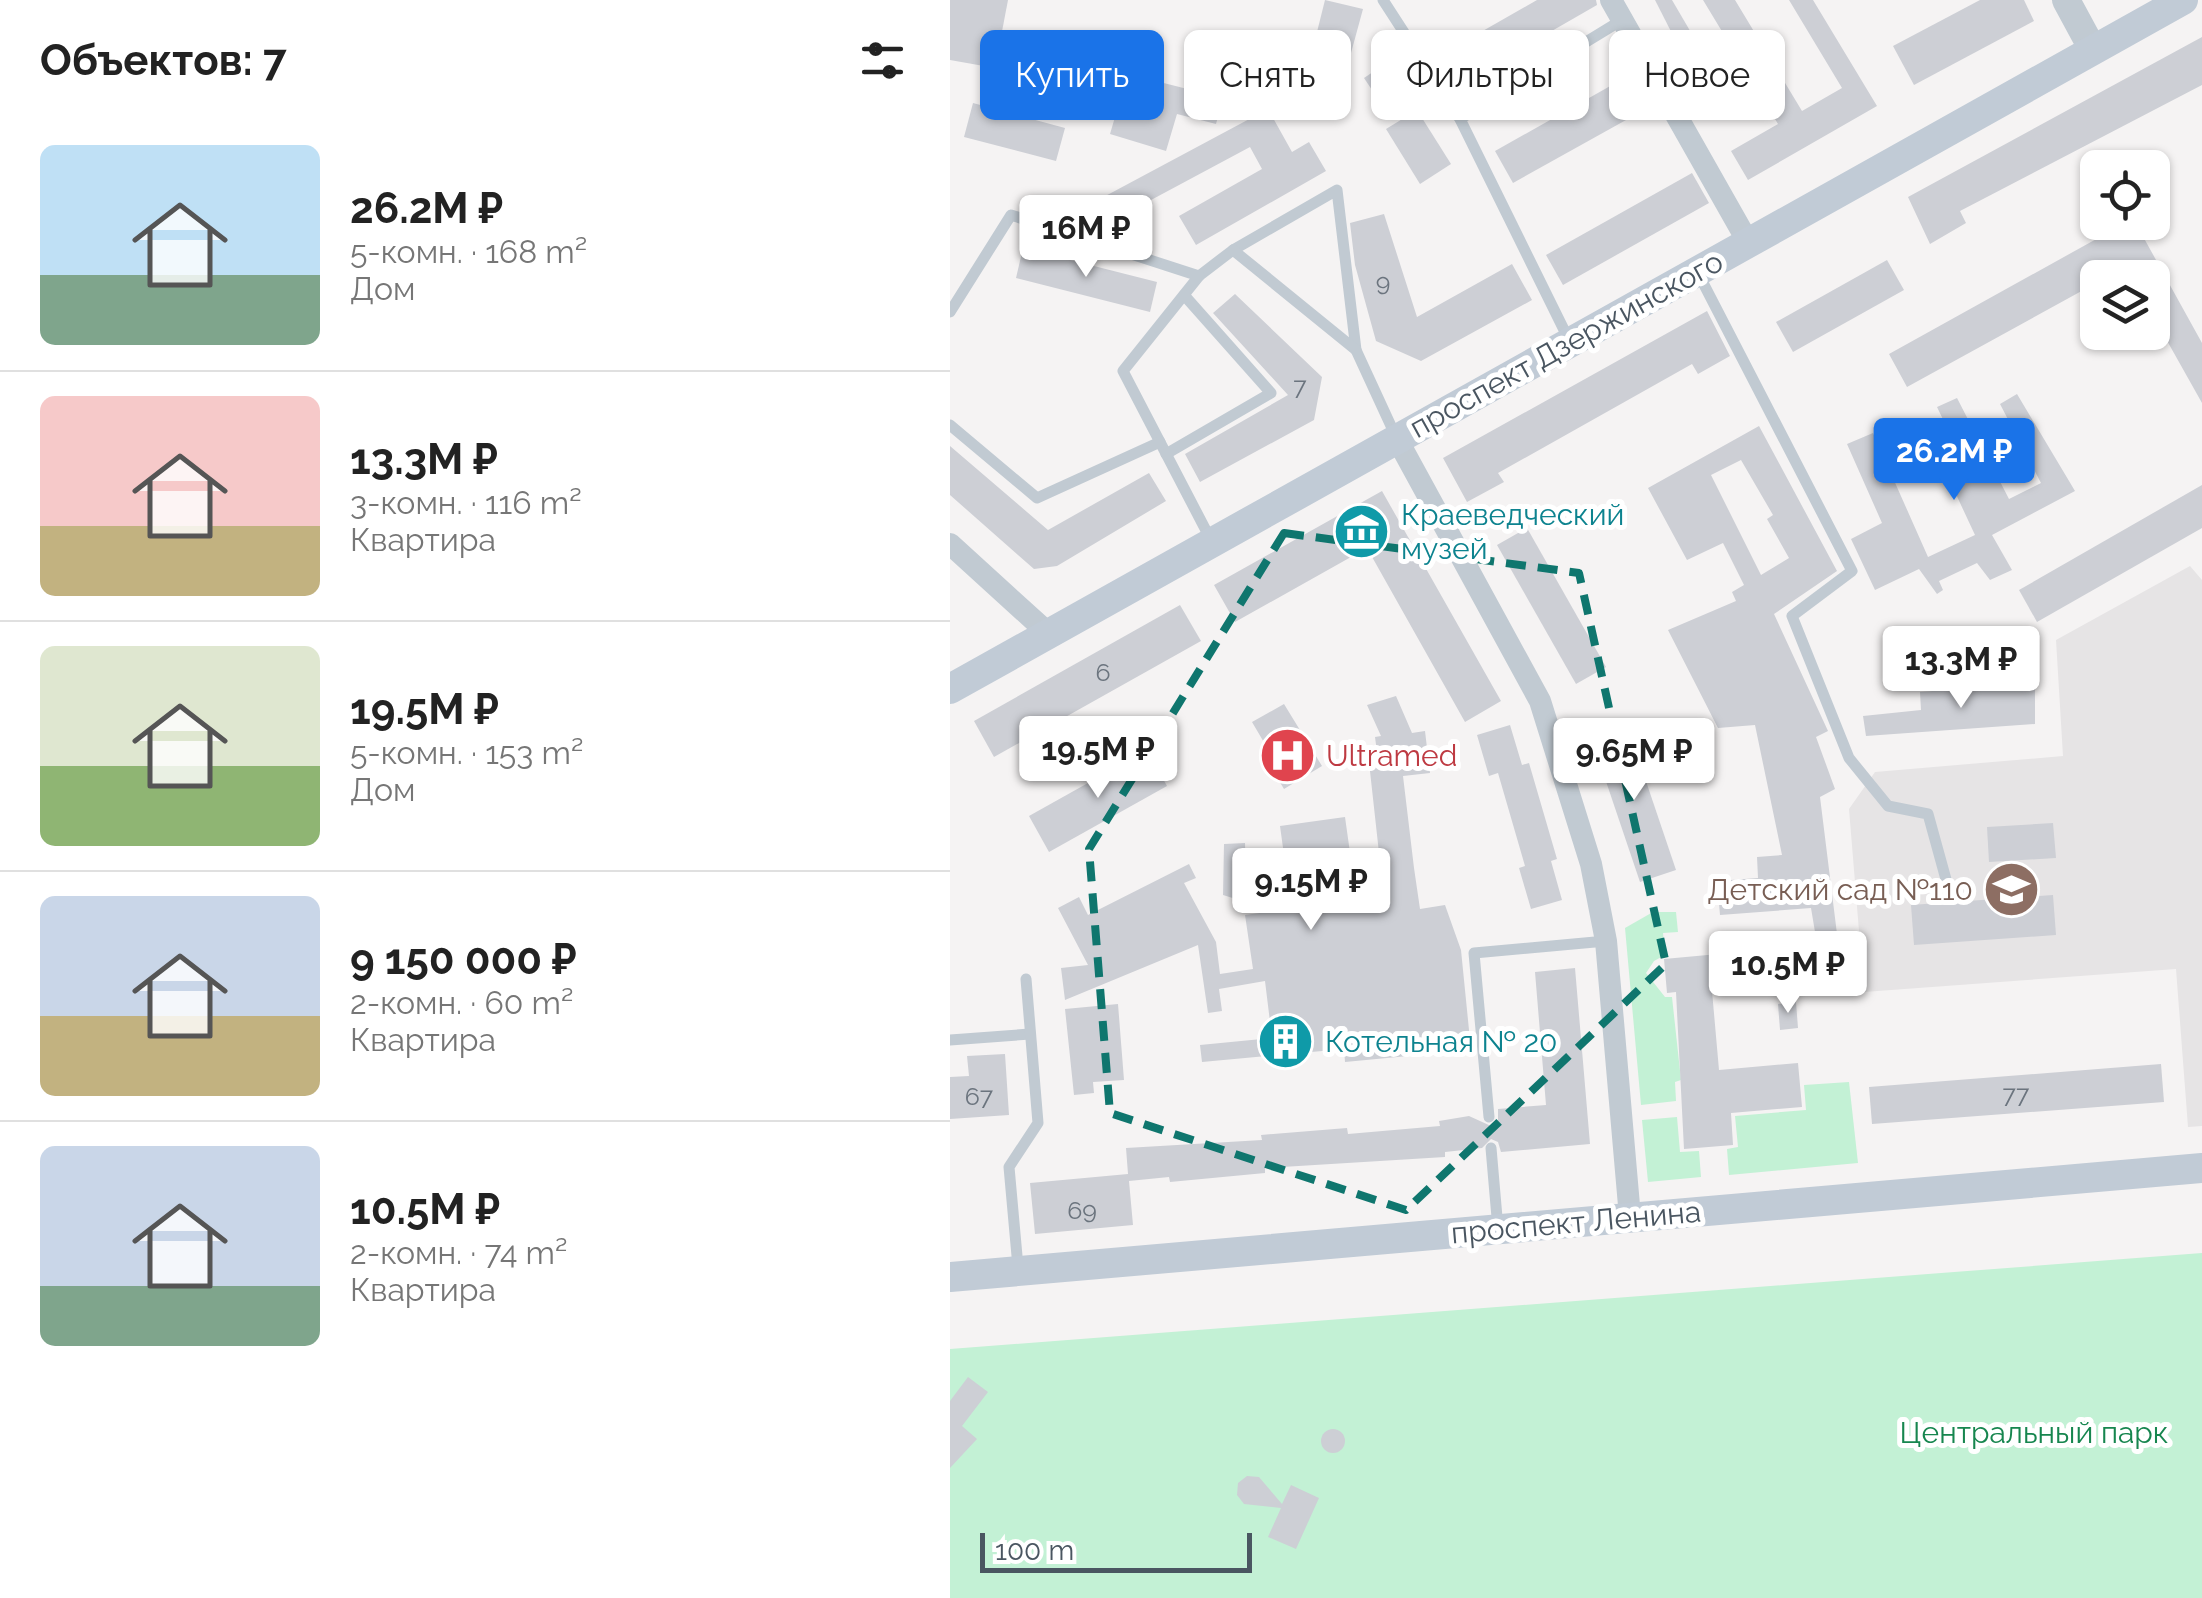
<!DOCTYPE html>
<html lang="ru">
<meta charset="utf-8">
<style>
:root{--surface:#fff;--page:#f6f6f6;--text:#222;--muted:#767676;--line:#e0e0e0;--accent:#1a73e8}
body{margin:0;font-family:Raleway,sans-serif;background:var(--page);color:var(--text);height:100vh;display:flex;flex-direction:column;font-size:38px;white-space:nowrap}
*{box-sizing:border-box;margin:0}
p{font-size:32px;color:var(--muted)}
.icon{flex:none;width:55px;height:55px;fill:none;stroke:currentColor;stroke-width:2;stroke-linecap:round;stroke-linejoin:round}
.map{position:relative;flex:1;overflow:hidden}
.sheet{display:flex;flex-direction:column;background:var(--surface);width:950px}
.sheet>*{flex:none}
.hud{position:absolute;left:30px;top:30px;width:950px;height:90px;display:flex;gap:20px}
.controls{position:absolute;left:1130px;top:150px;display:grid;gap:20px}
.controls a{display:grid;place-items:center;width:90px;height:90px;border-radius:15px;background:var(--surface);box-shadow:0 2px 8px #0004;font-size:50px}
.scale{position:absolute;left:30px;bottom:25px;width:272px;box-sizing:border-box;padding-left:10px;border:5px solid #4a5661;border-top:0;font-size:28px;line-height:35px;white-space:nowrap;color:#4a5661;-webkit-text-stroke:8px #fff;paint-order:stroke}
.price{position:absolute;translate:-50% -85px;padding:0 22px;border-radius:10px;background:#fff;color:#222;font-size:32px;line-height:65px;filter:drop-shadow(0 2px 5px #0008)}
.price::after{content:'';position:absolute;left:50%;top:60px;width:30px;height:22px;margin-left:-15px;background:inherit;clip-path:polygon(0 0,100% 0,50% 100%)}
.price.selected{background:var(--accent);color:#fff}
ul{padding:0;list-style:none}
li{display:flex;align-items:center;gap:30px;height:250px;padding:0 40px}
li+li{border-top:2px solid var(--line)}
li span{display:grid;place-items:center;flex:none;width:280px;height:200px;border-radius:15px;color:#555}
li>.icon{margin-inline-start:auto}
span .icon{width:120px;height:120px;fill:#fffc;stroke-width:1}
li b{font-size:42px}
h2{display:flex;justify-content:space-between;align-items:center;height:120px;padding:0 40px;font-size:42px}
.chip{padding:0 35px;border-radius:15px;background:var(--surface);box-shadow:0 2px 8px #0004;font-size:35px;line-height:90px}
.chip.selected{background:var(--accent);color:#fff}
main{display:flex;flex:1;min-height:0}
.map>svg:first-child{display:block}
.education{fill:#e6e4e5}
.green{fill:#c3f1d5}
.building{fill:#cdcfd5;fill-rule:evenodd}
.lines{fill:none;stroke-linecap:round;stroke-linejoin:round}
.service{stroke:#c1cad2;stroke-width:11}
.minor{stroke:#c1cad2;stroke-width:22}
.tertiary{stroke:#c1cad2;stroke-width:28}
.secondary{stroke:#c1cbd6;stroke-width:30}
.marked{fill:none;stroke:#0f766e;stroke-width:8;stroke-dasharray:20 12;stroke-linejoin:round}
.labels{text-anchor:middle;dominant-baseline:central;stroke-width:10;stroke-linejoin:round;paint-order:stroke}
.number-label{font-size:25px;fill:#6b747e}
.street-label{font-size:30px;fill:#4a5661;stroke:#fff}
.culture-label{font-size:30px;fill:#0d838f;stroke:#fff;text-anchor:start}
.health-label{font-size:30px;fill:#be3a42;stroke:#fff;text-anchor:start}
.education-label{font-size:30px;fill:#785e54;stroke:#fff;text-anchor:end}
.park-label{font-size:30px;fill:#17864f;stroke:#fff}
</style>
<main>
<section class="sheet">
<h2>Объектов: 7<svg class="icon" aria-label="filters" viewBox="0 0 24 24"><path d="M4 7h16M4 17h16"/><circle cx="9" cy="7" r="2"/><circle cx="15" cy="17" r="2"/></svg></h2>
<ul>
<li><span style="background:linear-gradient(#bfe0f5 65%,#7fa58c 0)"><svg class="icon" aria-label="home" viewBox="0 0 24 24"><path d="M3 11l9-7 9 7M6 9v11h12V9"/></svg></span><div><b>26.2M ₽</b><p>5-комн. · 168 m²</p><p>Дом</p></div></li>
<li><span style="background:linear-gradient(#f6c9c9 65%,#c2b280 0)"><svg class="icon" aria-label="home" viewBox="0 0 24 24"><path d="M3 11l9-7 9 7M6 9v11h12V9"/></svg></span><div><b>13.3M ₽</b><p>3-комн. · 116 m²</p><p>Квартира</p></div></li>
<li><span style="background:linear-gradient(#dfe7d0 60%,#8fb573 0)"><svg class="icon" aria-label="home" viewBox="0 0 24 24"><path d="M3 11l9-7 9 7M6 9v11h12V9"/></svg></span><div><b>19.5M ₽</b><p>5-комн. · 153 m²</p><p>Дом</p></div></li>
<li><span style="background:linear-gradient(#c9d6e8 60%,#c2b280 0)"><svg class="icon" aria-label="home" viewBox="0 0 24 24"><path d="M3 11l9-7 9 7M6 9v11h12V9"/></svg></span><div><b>9 150 000 ₽</b><p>2-комн. · 60 m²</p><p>Квартира</p></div></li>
<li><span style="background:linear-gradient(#c9d6e8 70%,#7fa58c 0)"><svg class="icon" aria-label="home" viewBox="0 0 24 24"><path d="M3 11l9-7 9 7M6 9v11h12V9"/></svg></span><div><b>10.5M ₽</b><p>2-комн. · 74 m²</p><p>Квартира</p></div></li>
</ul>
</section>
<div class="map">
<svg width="1252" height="1598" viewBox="0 0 1252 1598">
<rect width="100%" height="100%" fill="#f5f3f3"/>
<path class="education" d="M1240 566 1252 580V1126L1238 1127 1226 969 914 992 899 809 925 772 1113 756 1106 640Z"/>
<g class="green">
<path d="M703 912H726L728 932 713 933 715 955 704 961 696 973 715 997H722L731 1080 725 1082 726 1101 691 1105 675 928Z"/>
<path d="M899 1082 908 1163 779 1175 777 1149 788 1147 785 1116 856 1110 854 1085Z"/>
<path d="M727 1117 730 1152 749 1151 751 1177 698 1182 692 1120Z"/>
<path d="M1252 1253V1598H0V1349Z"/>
</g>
<g class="building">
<path d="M0 0H58L45 68 0 60Z"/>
<path d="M375 0 413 9 401 53 364 44Z"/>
<path d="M587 0H646L647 5 506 86 489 56Z"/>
<path d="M705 0H722L753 53 737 63Z"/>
<path d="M753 0H785L852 111 892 88 839 0H863L927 106 798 180 781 151 828 124Z"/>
<path d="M1030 0H1074L1084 21 964 85 943 46Z"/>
<path d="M1252 37V85L1010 211 1016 223 980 244 958 197Z"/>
<path d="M87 51 273 98 266 124 227 114 216 151 160 134 170 100 80 78Z"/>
<path d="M439 61 451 79 426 96 414 78Z"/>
<path d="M685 72 703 105 563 183 545 151Z"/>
<path d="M23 103 115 128 106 161 14 137Z"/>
<path d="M318 109 342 152 359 142 376 171 246 245 229 216 312 169 300 147 145 230 133 208Z"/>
<path d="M467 110 501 164 470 184 436 129Z"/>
<path d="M742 173 759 203 613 285 596 255Z"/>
<path d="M434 214 467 317 562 264 582 300 471 361 426 341 405 265 400 223Z"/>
<path d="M1177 222H1185L1252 343V403L1202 314V278H1182L1176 266 1148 278V282L957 387 939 354Z"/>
<path d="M73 248 207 282 200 312 66 278Z"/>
<path d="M937 260 954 290 843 352 826 322Z"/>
<path d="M285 294 372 377 364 420 250 482 235 454 338 395 263 313Z"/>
<path d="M757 311 780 356 748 374 742 364 548 473 554 482 517 502 493 458Z"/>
<path d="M1067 394 1125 491 1042 535 1062 570 1040 580 1027 563 989 581 993 590 987 594 969 569 925 590 901 539 932 523 897 444 923 433 978 557 1025 535 1004 490 1022 479 987 407 1007 398 1059 499 1091 483 1050 404Z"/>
<path d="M809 426 887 571 824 614 878 731 866 737 885 789 870 797 888 942 867 944 861 908 770 915 767 881 808 878 807 857 832 855 805 725 768 728 718 630 786 601 782 592 794 585 773 543 737 560 698 488ZM791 460 823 515 817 519 839 558 811 575 761 475Z"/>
<path d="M0 446 98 530 199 473 216 501 107 566 84 569 0 495Z"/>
<path d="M1252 485V528L1087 622 1069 590Z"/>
<path d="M432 491 551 701 515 722 417 548 285 622 264 585Z"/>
<path d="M577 528 656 667 626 684 547 545Z"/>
<path d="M230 605 251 641 44 757 24 721Z"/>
<path d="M1085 683V724L916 736 913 716 971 710 970 692Z"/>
<path d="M446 696 462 733 475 731 480 773 453 776 464 868 470 909 495 905 511 950 521 1050 395 1062 394 1049 252 1062 250 1045 322 1038 315 981 269 989 272 1011 258 1013 248 945 115 1000 111 968 138 965 108 908 129 897 138 915 239 864 246 878 234 883 266 942 270 974 303 969 295 915 324 911 273 895 274 844 295 843 296 877H337L330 826 395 817 403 874 431 871 418 753 427 752 425 737 431 736 417 705Z"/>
<path d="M334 704 372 766 334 789 319 764 325 761 302 722Z"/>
<path d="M560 725 572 765 579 763 607 859 601 861 612 900 581 909 569 868 575 866 548 773 539 776 527 735Z"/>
<path d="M677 725 726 870 690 882 641 737Z"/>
<path d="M197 750 217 786 99 852 79 816Z"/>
<path d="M1103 823 1106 858 1039 862 1037 827Z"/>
<path d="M1103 895 1106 935 964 945 961 905Z"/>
<path d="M812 950 813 961 820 960 822 985 762 991 769 1070 848 1063 852 1107 781 1113 783 1145 734 1149 726 992 717 993 714 959Z"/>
<path d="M625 968 640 1144 551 1152 548 1142 541 1139 532 1148 495 1152V1157L315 1168V1173L220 1182 219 1177 179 1181 183 1225 85 1234 80 1183 178 1174 176 1148 312 1140 311 1135 397 1128 398 1134 490 1126 489 1121 519 1116 541 1126 548 1120V1109L596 1105 585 972Z"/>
<path d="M846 1002 848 1028 830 1030 828 1004Z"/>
<path d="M168 1004 174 1080 143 1082 144 1093 124 1095 115 1009Z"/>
<path d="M55 1054 59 1115 0 1119V1077L19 1076 17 1056Z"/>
<path d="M1211 1064 1214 1102 922 1124 919 1087Z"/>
<path d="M18 1377 38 1392 12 1426 27 1439 0 1468V1401Z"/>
<circle cx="383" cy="1441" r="12"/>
<path d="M297 1476 309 1477 332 1504 341 1485 369 1498 346 1549 318 1537 331 1508 294 1504 287 1495 288 1483Z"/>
</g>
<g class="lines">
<g class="service">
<path d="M433 0 510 119 620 342"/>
<path d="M510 119 672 20"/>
<path d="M283 250 387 190 406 350"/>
<path d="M749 275 902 571 842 616 899 758 938 806 978 814 997 883"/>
<path d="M249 276 283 250 406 350 447 439"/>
<path d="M0 312 61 215 249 276 173 371 262 542"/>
<path d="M0 425 87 498 210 442"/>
<path d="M216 454 321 393 234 295"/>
<path d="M0 1040 80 1034"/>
<path d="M539 1117 524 953 656 941"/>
<path d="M541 1148 548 1229"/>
<path d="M68 1267 59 1167 88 1123 76 979"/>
</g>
<g class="minor">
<path d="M661 0 798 242"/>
<path d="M447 439 590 701 641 864 656 941 680 1217"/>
<path d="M0 544 99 634"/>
</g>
<path class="tertiary" d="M1116 0 1143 50"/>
<g class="secondary">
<path d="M0 689 1233 0"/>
<path d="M0 1277 1252 1168"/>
</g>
</g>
<path class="marked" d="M334 533 629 573 716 964 456 1210 160 1113 139 849Z"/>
<defs>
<symbol id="museum-disc" viewBox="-11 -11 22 22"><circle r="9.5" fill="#0f9aa8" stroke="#fff"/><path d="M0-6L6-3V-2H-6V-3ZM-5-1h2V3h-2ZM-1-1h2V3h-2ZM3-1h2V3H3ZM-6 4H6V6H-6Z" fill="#fff"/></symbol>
<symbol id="hospital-disc" viewBox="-11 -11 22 22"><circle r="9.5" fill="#e0444e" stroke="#fff"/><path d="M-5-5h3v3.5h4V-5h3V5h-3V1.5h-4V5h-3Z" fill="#fff"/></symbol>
<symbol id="school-disc" viewBox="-11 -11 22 22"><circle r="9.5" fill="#8d6e63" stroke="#fff"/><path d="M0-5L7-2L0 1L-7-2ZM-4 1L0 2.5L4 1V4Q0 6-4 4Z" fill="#fff"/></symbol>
<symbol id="building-disc" viewBox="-11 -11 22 22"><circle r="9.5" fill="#0f9aa8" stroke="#fff"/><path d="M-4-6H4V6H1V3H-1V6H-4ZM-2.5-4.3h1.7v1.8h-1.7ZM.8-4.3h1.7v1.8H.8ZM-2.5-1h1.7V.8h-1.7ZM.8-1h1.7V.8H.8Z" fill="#fff"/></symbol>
</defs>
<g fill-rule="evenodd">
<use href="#museum-disc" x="380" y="500" width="63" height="63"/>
<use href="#hospital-disc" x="306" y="724" width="63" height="63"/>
<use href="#school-disc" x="1030" y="858" width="63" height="63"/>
<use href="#building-disc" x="304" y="1010" width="63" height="63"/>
</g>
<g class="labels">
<g class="number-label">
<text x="433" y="282">9</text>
<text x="350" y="386">7</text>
<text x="153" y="672">6</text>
<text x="1066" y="1094">77</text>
<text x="29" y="1096">67</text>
<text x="132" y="1210">69</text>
</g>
<g class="street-label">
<text transform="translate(616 344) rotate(-29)">проспект Дзержинского</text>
<text transform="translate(626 1222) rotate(-5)">проспект Ленина</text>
</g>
<g class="culture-label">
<text x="451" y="514">Краеведческий<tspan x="451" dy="34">музей</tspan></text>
<text x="375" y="1041">Котельная № 20</text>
</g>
<g class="health-label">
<text x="376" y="755">Ultramed</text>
</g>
<g class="education-label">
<text x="1023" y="889">Детский сад №110</text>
</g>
<g class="park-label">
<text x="1084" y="1432">Центральный парк</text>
</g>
</g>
</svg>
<div class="controls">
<a><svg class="icon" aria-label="locate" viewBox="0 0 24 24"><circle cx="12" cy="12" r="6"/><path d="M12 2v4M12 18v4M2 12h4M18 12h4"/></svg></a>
<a><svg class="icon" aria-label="layers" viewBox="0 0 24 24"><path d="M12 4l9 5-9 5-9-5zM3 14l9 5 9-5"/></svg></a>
</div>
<div class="scale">100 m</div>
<b class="price" style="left:136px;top:280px">16M ₽</b>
<b class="price selected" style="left:1004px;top:503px">26.2M ₽</b>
<b class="price" style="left:1011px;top:711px">13.3M ₽</b>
<b class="price" style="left:148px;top:801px">19.5M ₽</b>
<b class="price" style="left:684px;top:803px">9.65M ₽</b>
<b class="price" style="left:361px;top:933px">9.15M ₽</b>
<b class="price" style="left:838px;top:1016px">10.5M ₽</b>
<div class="hud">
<a class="chip selected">Купить</a>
<a class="chip">Снять</a>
<a class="chip">Фильтры</a>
<a class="chip">Новое</a>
</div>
</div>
</main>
